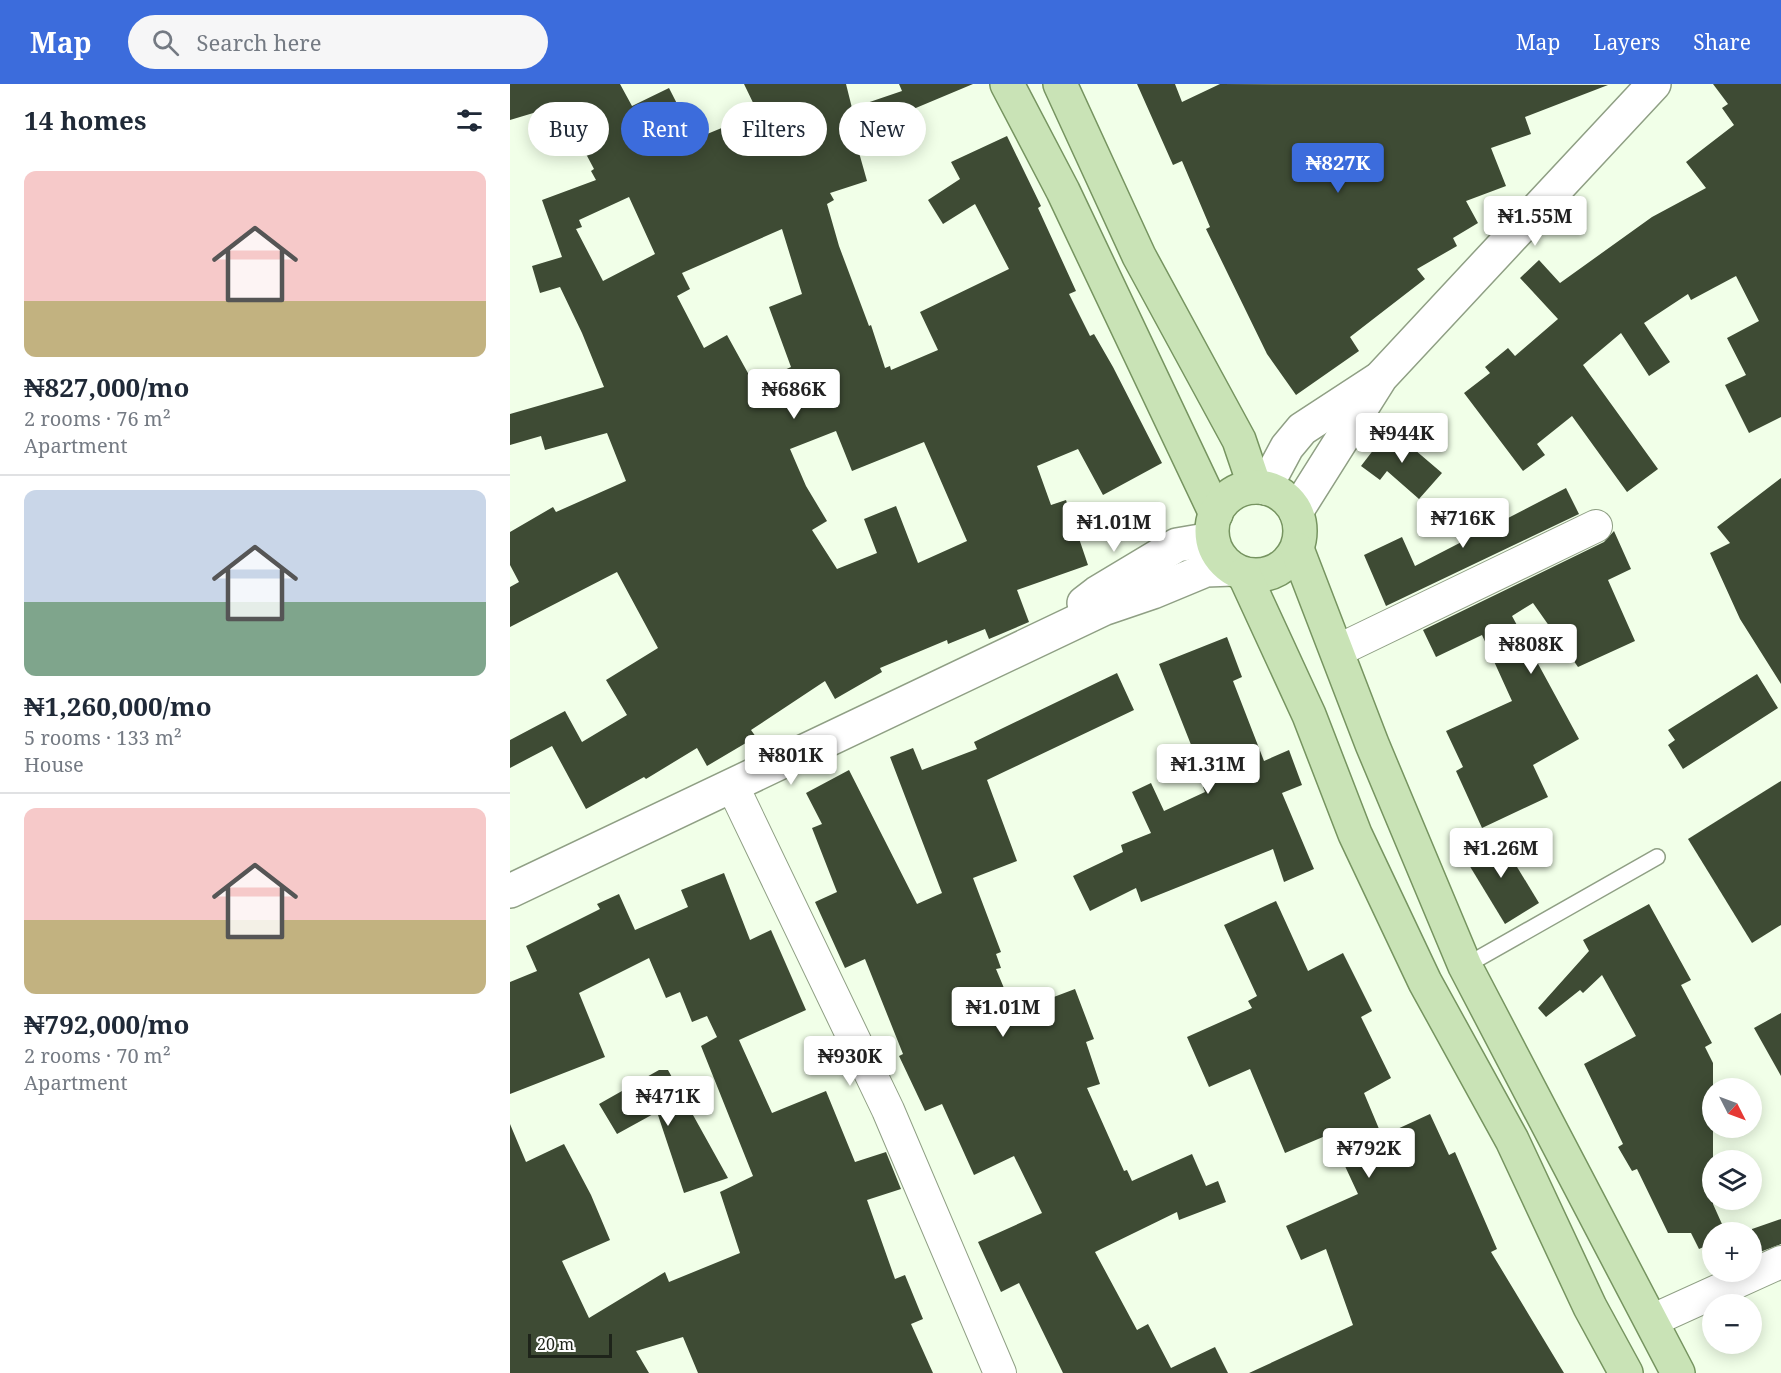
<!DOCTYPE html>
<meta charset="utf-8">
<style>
:root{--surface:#fff;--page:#f6f6f7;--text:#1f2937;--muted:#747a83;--line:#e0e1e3;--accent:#3c6cdc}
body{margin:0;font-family:"Noto Serif",serif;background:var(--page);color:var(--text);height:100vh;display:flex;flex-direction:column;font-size:22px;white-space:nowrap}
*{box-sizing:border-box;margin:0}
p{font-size:20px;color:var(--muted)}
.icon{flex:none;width:33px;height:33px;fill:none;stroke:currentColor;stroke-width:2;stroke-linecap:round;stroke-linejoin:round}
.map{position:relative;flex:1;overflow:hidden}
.drawer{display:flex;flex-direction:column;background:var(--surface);width:510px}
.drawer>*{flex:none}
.top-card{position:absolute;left:18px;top:18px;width:570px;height:54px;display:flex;gap:12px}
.needle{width:39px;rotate:132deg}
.buttons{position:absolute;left:1192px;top:994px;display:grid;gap:12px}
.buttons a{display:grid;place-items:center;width:60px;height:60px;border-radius:50%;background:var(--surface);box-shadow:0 3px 15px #0003;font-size:30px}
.scale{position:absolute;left:18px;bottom:15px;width:84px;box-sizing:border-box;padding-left:6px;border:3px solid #1e241a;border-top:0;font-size:16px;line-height:21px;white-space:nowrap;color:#1e241a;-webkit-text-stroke:4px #fff;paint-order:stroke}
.price{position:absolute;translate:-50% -51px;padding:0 14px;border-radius:6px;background:#fff;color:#222;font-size:20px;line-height:39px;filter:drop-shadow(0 2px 3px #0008)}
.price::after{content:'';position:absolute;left:50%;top:36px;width:18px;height:14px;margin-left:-9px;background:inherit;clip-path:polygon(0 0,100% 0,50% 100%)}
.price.on{background:var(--accent);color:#fff}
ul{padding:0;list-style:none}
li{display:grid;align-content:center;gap:12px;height:318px;padding:0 24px}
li+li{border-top:2px solid var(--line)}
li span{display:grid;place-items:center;height:186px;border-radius:12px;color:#555}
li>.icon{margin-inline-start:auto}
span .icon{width:108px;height:108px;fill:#fffc;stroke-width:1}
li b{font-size:26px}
h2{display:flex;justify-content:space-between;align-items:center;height:72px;padding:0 24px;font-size:26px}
.chip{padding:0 21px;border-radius:27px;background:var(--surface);box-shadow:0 3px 15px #0003;font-size:21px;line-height:54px}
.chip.on{background:var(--accent);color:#fff}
header{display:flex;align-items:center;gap:36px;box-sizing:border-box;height:84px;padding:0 30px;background:var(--accent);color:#fff}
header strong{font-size:28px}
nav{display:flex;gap:33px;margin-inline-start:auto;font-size:21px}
.search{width:420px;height:54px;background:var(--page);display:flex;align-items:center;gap:15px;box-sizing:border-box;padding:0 21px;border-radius:33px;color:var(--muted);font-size:22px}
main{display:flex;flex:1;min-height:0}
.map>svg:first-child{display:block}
.building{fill:#3e4b34;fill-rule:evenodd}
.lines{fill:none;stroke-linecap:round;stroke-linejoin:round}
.service-casing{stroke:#8f9f84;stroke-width:18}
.minor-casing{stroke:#8f9f84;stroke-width:34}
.tertiary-casing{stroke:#8f9f84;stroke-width:36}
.primary-casing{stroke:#769460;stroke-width:36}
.service{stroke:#fff;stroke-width:15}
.minor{stroke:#fff;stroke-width:32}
.tertiary{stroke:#fff;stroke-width:33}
.primary{stroke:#c9e3b6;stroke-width:33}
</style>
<header>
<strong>Map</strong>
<div class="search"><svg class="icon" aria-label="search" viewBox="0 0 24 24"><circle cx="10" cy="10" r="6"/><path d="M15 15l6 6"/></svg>Search here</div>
<nav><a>Map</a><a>Layers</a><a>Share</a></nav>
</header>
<main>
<section class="drawer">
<h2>14 homes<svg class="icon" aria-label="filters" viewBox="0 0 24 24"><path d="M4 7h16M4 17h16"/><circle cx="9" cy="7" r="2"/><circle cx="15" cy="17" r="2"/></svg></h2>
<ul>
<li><span style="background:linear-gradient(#f6c9c9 70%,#c2b280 0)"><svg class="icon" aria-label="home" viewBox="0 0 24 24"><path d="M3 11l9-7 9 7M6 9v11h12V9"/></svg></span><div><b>₦827,000/mo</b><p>2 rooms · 76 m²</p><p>Apartment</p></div></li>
<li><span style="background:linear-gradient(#c9d6e8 60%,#7fa58c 0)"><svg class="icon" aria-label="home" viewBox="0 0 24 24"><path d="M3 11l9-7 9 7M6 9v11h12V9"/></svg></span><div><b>₦1,260,000/mo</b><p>5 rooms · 133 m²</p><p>House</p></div></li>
<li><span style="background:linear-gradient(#f6c9c9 60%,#c2b280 0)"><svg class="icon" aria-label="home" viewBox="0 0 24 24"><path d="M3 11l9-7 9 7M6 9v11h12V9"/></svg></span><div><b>₦792,000/mo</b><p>2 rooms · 70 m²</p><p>Apartment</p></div></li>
</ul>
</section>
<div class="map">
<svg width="1271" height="1289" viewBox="0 0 1271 1289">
<rect width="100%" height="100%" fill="#f1ffe8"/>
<g class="building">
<path d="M0 0H110L122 22 159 4 185 55 248 29 234 0H336L342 24 392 7 389 0H463L401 26 407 49 348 65 357 97 320 109 324 116 317 120 329 162 359 242 361 241 375 284 380 282 381 286 428 266 410 228 499 185 465 120 433 140 418 116 450 95 441 78 497 52 531 122 528 124 566 207 559 210 580 252 584 250 603 283 652 379 593 411 568 365 527 382 541 421 556 416 578 481 507 506 519 538 479 555 475 545 438 560 437 556 370 584 372 588 325 615 315 597 241 646 246 653 197 682 187 664 136 695 134 693 76 725 42 662 0 684V656L55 627 72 658 117 631 96 596 148 564 107 488 0 543V503L9 498 0 481V448L43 423 46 428 116 397 97 349 35 366 31 352 0 361V330L94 303 72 249 50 203 30 209 22 182 52 173 32 116 86 96 81 87 84 85 50 21 0 36ZM119 113 145 170 93 197 66 145 72 143 69 136ZM272 145 292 210 259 223 281 283 244 300 217 251 194 264 167 212 180 205 172 189ZM326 347 342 387 414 358 457 457 408 479 386 422 354 435 367 469 327 485 302 446 317 437 296 402 280 365Z"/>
<path d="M627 0H665L672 18 710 0 1098 1 1015 33 1021 50 981 64 996 102 956 117 968 139 943 154 947 162 907 185 915 195 840 253 849 267 786 311 757 270 696 145 700 143 672 77 663 81Z"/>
<path d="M1203 0H1271V333L1239 349 1215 301 1236 291 1217 254 1249 237 1226 192 1181 216 1178 210 1134 239 1160 278 1139 292 1111 249 1073 281 1148 385 1117 408 1062 332 1027 360 1035 371 1013 387 954 309 980 289 975 283 998 264 1005 272 1048 235 1010 194 1029 176 1050 199 1142 133 1196 104 1176 78 1224 41 1212 24 1218 20Z"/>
<path d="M881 343 900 357 898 360 932 389 909 415 877 387 870 396 851 382Z"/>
<path d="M1271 394V600L1230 535 1200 469 1220 459 1207 443Z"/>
<path d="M1056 404 1069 430 876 522 854 471 892 453 905 482Z"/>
<path d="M1104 447 1121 485 1098 496 1125 557 1068 583 1023 519 1002 532 1069 655 1023 681 1038 713 972 744 946 687 953 683 936 647 1002 617 972 551 926 573 913 546 1094 458Z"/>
<path d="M717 553 732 593 723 597 754 677 779 666 792 701 772 709 804 785 774 798 763 765 631 818 626 804 580 827 563 792 613 768 611 761 641 749 622 708 641 699 654 727 695 708 693 703 697 701 649 580Z"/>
<path d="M607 589 624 626 477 696 507 777 463 794 491 868 486 870 491 884 486 885 504 928 565 905 584 955 576 958 590 1000 577 1004 614 1087 617 1086 622 1097 682 1070 696 1102 708 1097 716 1118 669 1136 667 1128 585 1168 627 1246 638 1240 661 1284 705 1263 718 1289H553L509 1199 491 1208 468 1158 532 1129 504 1072 464 1091 432 1020 415 1027 389 972 393 970 355 875 335 884 305 818 327 808 302 744 312 740 296 709 339 686 407 820 432 809 380 673 403 664 412 686 467 665 464 658Z"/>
<path d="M1247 590 1268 624 1173 685 1158 661 1165 656 1158 646Z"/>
<path d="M1271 697V841L1242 859 1178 755Z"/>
<path d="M987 750 1029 819 995 840 953 771Z"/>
<path d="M214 789 240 856 261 846 296 926 229 956 262 1029 316 1007 345 1078 376 1068 391 1105 357 1116 385 1195 395 1191 413 1235 401 1240 423 1289H188L173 1253 126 1267 139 1289H0V1040L16 1078 54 1060 81 1111 100 1156 52 1177 79 1234 155 1188 159 1198 230 1169 210 1108 243 1092 191 962 207 953 197 932 182 938 170 908 156 914 139 874 69 909 95 973 0 1010V898L27 887 16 862 90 825 87 820 109 810 125 846 178 823 171 806Z"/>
<path d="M766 817 798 887 833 869 862 927 851 933 881 994 854 1009 872 1052 920 1030 939 1071 945 1068 987 1165 981 1168 1054 1289H739L843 1241 816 1165 791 1176 776 1142 848 1110 820 1050 775 1069 740 985 699 1003 677 953 742 924 738 917 747 912 714 841Z"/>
<path d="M1139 820 1181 896 1171 901 1202 959 1195 963 1203 979V1120L1216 1149H1203V1159L1189 1165 1181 1149H1158L1127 1085 1122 1087 1108 1063 1113 1060 1074 980 1126 952 1092 891 1073 909 1070 906 1036 933 1028 924 1079 867 1073 856Z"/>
<path d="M1271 929V992L1244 944Z"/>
<path d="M149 986H158L218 1094 174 1109 147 1028 107 1050 89 1020Z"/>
<path d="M1271 1135V1160L1242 1171V1145Z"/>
</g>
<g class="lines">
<defs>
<path id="service" d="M955 882 1147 773"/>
<g id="minor">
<path d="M827 567 1086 442"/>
<path d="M223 703 378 1026 490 1289"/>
<path d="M1141 1237 1271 1178"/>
</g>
<g id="tertiary">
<path d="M755 404 777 363 792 345 867 296"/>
<path d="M786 428 871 293 1144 0"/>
<path d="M574 519 587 509 667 461 702 455"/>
<path d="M0 807 593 525 643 508 696 486 723 485"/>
</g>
<g id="primary">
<path d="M497 0 553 107 706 430"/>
<path d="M550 0 629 172 729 356 745 403"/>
<circle cx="746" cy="447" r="44"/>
<path d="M787 465 862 660 955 882 1168 1289"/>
<path d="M734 490 799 631 845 750 915 898 1002 1056 1080 1223 1116 1289"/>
</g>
</defs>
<use href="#service" class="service-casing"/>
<use href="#minor" class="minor-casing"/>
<use href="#tertiary" class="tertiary-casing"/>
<use href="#primary" class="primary-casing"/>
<use href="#service" class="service"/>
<use href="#minor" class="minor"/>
<use href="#tertiary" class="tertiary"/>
<use href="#primary" class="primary"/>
</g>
</svg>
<div class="buttons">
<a><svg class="needle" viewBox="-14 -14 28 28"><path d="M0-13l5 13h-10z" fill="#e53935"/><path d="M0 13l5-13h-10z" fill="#747a83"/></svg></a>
<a><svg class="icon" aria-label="layers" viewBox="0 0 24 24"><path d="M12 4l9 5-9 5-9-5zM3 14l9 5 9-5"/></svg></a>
<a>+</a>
<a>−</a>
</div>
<div class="scale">20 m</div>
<b class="price on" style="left:828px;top:110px">₦827K</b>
<b class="price" style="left:1025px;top:163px">₦1.55M</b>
<b class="price" style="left:284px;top:336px">₦686K</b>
<b class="price" style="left:892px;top:380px">₦944K</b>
<b class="price" style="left:953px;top:465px">₦716K</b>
<b class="price" style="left:604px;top:469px">₦1.01M</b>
<b class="price" style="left:1021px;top:591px">₦808K</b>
<b class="price" style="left:281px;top:702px">₦801K</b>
<b class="price" style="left:698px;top:711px">₦1.31M</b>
<b class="price" style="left:991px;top:795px">₦1.26M</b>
<b class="price" style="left:493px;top:954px">₦1.01M</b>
<b class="price" style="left:340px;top:1003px">₦930K</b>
<b class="price" style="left:158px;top:1043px">₦471K</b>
<b class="price" style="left:859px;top:1095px">₦792K</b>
<div class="top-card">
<a class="chip">Buy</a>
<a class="chip on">Rent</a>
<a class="chip">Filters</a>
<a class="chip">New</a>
</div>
</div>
</main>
